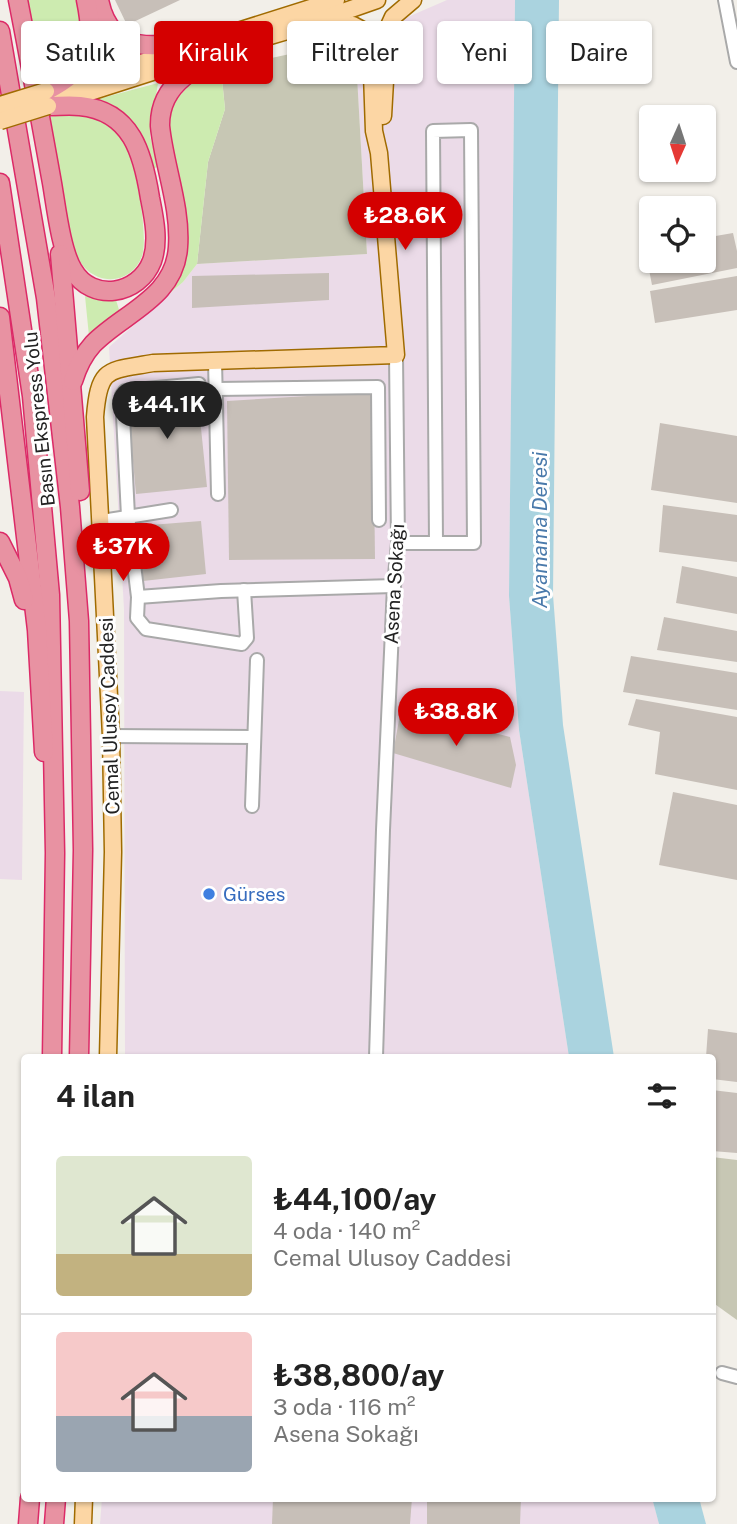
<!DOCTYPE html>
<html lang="tr">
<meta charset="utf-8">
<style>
:root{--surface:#fff;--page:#f6f6f6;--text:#222;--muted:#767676;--line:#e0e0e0;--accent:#d40000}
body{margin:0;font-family:"Public Sans",sans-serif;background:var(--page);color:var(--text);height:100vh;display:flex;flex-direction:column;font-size:26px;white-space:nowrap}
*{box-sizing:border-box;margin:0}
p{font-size:23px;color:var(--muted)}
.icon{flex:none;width:38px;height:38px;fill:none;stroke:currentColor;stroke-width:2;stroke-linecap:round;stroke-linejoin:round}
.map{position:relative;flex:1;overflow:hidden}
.side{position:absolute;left:21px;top:1054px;width:695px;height:448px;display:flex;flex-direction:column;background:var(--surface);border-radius:7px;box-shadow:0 2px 5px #0004}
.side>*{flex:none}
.hud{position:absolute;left:21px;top:21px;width:696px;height:63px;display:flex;gap:14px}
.needle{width:46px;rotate:183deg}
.controls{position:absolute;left:639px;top:105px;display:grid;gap:14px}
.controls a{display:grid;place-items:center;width:77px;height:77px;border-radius:7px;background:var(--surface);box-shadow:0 2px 5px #0004;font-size:35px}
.price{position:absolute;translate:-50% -60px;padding:0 16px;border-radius:24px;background:var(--accent);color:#fff;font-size:23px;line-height:46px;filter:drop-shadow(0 2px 4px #0008)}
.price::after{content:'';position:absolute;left:50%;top:42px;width:21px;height:16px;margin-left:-10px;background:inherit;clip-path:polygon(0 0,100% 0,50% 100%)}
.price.selected{background:#222;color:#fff}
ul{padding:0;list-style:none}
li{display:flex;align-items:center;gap:21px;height:175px;padding:0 35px}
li+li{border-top:2px solid var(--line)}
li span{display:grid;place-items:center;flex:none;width:196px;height:140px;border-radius:7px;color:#555}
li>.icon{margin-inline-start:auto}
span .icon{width:84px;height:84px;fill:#fffc;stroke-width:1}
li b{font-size:30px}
h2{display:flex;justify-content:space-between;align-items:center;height:84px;padding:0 35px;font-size:30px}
.pill{padding:0 24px;border-radius:7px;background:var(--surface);box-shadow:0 2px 5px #0004;font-size:24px;line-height:63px}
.pill.selected{background:var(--accent);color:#fff}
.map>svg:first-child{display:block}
.industrial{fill:#ebdbe8}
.construction{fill:#c7c7b4}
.grass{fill:#cdebb0}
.water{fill:#aad3df}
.building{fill:#c7bfb8}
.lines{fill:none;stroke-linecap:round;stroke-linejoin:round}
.minor-casing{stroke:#a9a9a9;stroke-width:16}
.major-casing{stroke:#a06b00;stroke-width:19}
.highway-casing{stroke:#dc2a67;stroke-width:21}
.minor{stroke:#fff;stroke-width:12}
.major{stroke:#fcd6a4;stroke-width:16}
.highway{stroke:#e892a2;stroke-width:18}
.major-bridge-casing{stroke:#a06b00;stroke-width:19;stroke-linecap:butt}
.major-bridge{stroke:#fcd6a4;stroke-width:16}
.shop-dot{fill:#3f7fe0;stroke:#fff;stroke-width:2.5}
.labels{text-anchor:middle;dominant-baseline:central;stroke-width:6;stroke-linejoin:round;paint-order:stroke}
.street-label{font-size:19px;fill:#222;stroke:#fff}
.shop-label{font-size:19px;fill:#366cbe;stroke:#fff;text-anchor:start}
.water-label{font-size:21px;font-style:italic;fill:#4a7aab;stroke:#fff}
</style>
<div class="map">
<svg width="737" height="1524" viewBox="0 0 737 1524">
<rect width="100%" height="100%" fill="#f2efe9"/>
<g class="industrial">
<path d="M447 0H515L509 596 519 730 569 1057H125L124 609 109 347 183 282 197 264 367 254 355 40Z"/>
<path d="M0 691 24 692 22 880 0 879Z"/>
<path d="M102 1498H652L659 1524H100Z"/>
</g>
<g class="construction">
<path d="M355 40 367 254 197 264 208 162 225 109 221 69Z"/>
<path d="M712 1157 737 1160V1320L712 1302Z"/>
</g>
<g class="grass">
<path d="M28 0H77C81 24 90 59 63 74 57 78 48 79 41 81Z"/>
<path d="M97 26 109 44 134 59 86 74 95 53Z"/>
<path d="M221 69 225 109 208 162 197 264 183 282 163 299 176 279 166 141 168 109 191 83Z"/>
<path d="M158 83 150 136 158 167 151 169C141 125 134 116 91 101Z"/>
<path d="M68 113C88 116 108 119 121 136 135 154 149 235 142 256 133 281 104 287 85 268 80 263 78 256 74 250L47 118Z"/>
<path d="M85 296 108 301 116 300 120 313 89 336Z"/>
</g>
<g class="water">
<path d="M515 0H559L553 595 563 725 614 1057H569L519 730 509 596Z"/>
<path d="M652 1498H699L706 1524H659Z"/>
</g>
<g class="building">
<path d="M115 0H180L127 25Z"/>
<path d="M733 233 737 251V268L652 285 645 249 651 247V261H704V238Z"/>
<path d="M329 273V300L192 308V276Z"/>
<path d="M737 276V310L655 323 650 291Z"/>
<path d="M197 389 207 487 136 494 127 395Z"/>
<path d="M373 392 375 559 229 560 227 401Z"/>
<path d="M660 423 737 436V503L651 490Z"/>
<path d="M663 505 737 515V562L659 552Z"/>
<path d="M201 521 206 574 143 581 138 526Z"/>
<path d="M682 566 737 577V614L676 603Z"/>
<path d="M664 617 737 631V662L657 650Z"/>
<path d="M631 656 737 673V710L623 692Z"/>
<path d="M636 699 737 717V790L655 774 660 732 628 725Z"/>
<path d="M401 709 510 737 516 765 511 788 393 753Z"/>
<path d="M673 792 737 805V880L659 865Z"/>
<path d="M708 1029 737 1033V1082L712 1079V1057H706Z"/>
<path d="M712 1090 737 1093V1153L712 1151Z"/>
<path d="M273 1498H412L410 1524H272Z"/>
<path d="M427 1498H521L520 1524H427Z"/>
</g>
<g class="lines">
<defs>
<g id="minor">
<path d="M725 0 737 62"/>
<path d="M215 361 218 494"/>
<path d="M199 384 125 391 122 395 128 516 138 597 137 618 146 629 242 644 247 638 244 590"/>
<path d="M216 389 378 387 379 520"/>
<path d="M102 521 171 510"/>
<path d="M398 543H474L471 130 433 131 436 543"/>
<path d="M138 597 221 591 394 586"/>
<path d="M111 736 254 737"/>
<path d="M252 806 257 660"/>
<path d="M376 1057 383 830 394 586 398 543 396 355"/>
<path d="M722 1373 737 1377"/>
</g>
<g id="major">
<path d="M219 37 336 0"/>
<path d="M243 44 294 29 377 0"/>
<path d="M55 89 181 51"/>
<path d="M56 103 218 51"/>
<path d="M383 116 388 28 393 17 413 0"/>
<path d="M108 1057 113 852 111 736 95 417C99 366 108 371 153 363L396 355 379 153 374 131 371 45 368 33 353 25 294 29"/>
<path d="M83 1524 84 1498"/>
</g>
<g id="highway">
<path d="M18 0C30 61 41 122 52 183 56 206 61 251 73 270 92 303 139 295 152 261 159 241 154 218 150 198 143 154 132 111 80 106 70 105 59 106 48 106"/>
<path d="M99 0C113 70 181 40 229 33"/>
<path d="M0 31 46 298 70 507 79 621 83 850 79 1057"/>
<path d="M46 91C90 68 96 48 86 0"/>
<path d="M0 183 32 396 50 595 55 853 52 1057"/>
<path d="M60 254 80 491"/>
<path d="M0 317 37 630 44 752"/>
<path d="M73 381C77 368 83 355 93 344 123 313 175 298 178 247 181 207 164 166 160 126 159 74 214 60 254 41"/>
<path d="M0 542 18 578 24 600"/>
<path d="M28 1524 30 1498"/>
<path d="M54 1524 56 1498"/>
</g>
</defs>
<use href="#minor" class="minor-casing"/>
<use href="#major" class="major-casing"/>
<use href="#highway" class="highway-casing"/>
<use href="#minor" class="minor"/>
<use href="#major" class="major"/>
<use href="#highway" class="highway"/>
<defs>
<g id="major-bridge">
<path d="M0 105 46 91"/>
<path d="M0 121 48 106"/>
</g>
</defs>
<use href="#major-bridge" class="major-bridge-casing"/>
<use href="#major-bridge" class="major-bridge"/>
</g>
<circle class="shop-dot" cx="209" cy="894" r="7"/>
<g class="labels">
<g class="street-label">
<text transform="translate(39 419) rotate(-96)">Basın Ekspress Yolu</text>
<text transform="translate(394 584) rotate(-87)">Asena Sokağı</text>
<text transform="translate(109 716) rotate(-92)">Cemal Ulusoy Caddesi</text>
</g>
<g class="shop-label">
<text x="223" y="894">Gürses</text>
</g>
<g class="water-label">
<text transform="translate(539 530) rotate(-90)">Ayamama Deresi</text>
</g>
</g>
</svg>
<div class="controls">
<a><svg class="needle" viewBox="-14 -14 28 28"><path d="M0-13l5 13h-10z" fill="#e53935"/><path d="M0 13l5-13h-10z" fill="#767676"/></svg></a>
<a><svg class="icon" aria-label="locate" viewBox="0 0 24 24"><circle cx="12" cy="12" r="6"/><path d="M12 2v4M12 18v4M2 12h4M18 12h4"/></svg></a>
</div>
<b class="price" style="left:405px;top:252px">₺28.6K</b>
<b class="price selected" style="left:167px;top:441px">₺44.1K</b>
<b class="price" style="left:123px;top:583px">₺37K</b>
<b class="price" style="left:456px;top:748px">₺38.8K</b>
<div class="hud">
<a class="pill">Satılık</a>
<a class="pill selected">Kiralık</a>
<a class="pill">Filtreler</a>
<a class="pill">Yeni</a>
<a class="pill">Daire</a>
</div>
<section class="side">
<h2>4 ilan<svg class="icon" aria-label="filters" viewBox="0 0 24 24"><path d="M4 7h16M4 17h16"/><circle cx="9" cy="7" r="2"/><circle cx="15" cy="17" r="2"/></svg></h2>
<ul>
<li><span style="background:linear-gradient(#dfe7d0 70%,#c2b280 0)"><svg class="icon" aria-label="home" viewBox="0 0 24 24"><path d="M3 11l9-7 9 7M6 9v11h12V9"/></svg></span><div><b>₺44,100/ay</b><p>4 oda · 140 m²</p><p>Cemal Ulusoy Caddesi</p></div></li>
<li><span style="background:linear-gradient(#f6c9c9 60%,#9aa5b1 0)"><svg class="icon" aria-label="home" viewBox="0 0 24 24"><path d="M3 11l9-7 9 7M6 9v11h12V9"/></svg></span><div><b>₺38,800/ay</b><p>3 oda · 116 m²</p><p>Asena Sokağı</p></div></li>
</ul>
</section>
</div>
